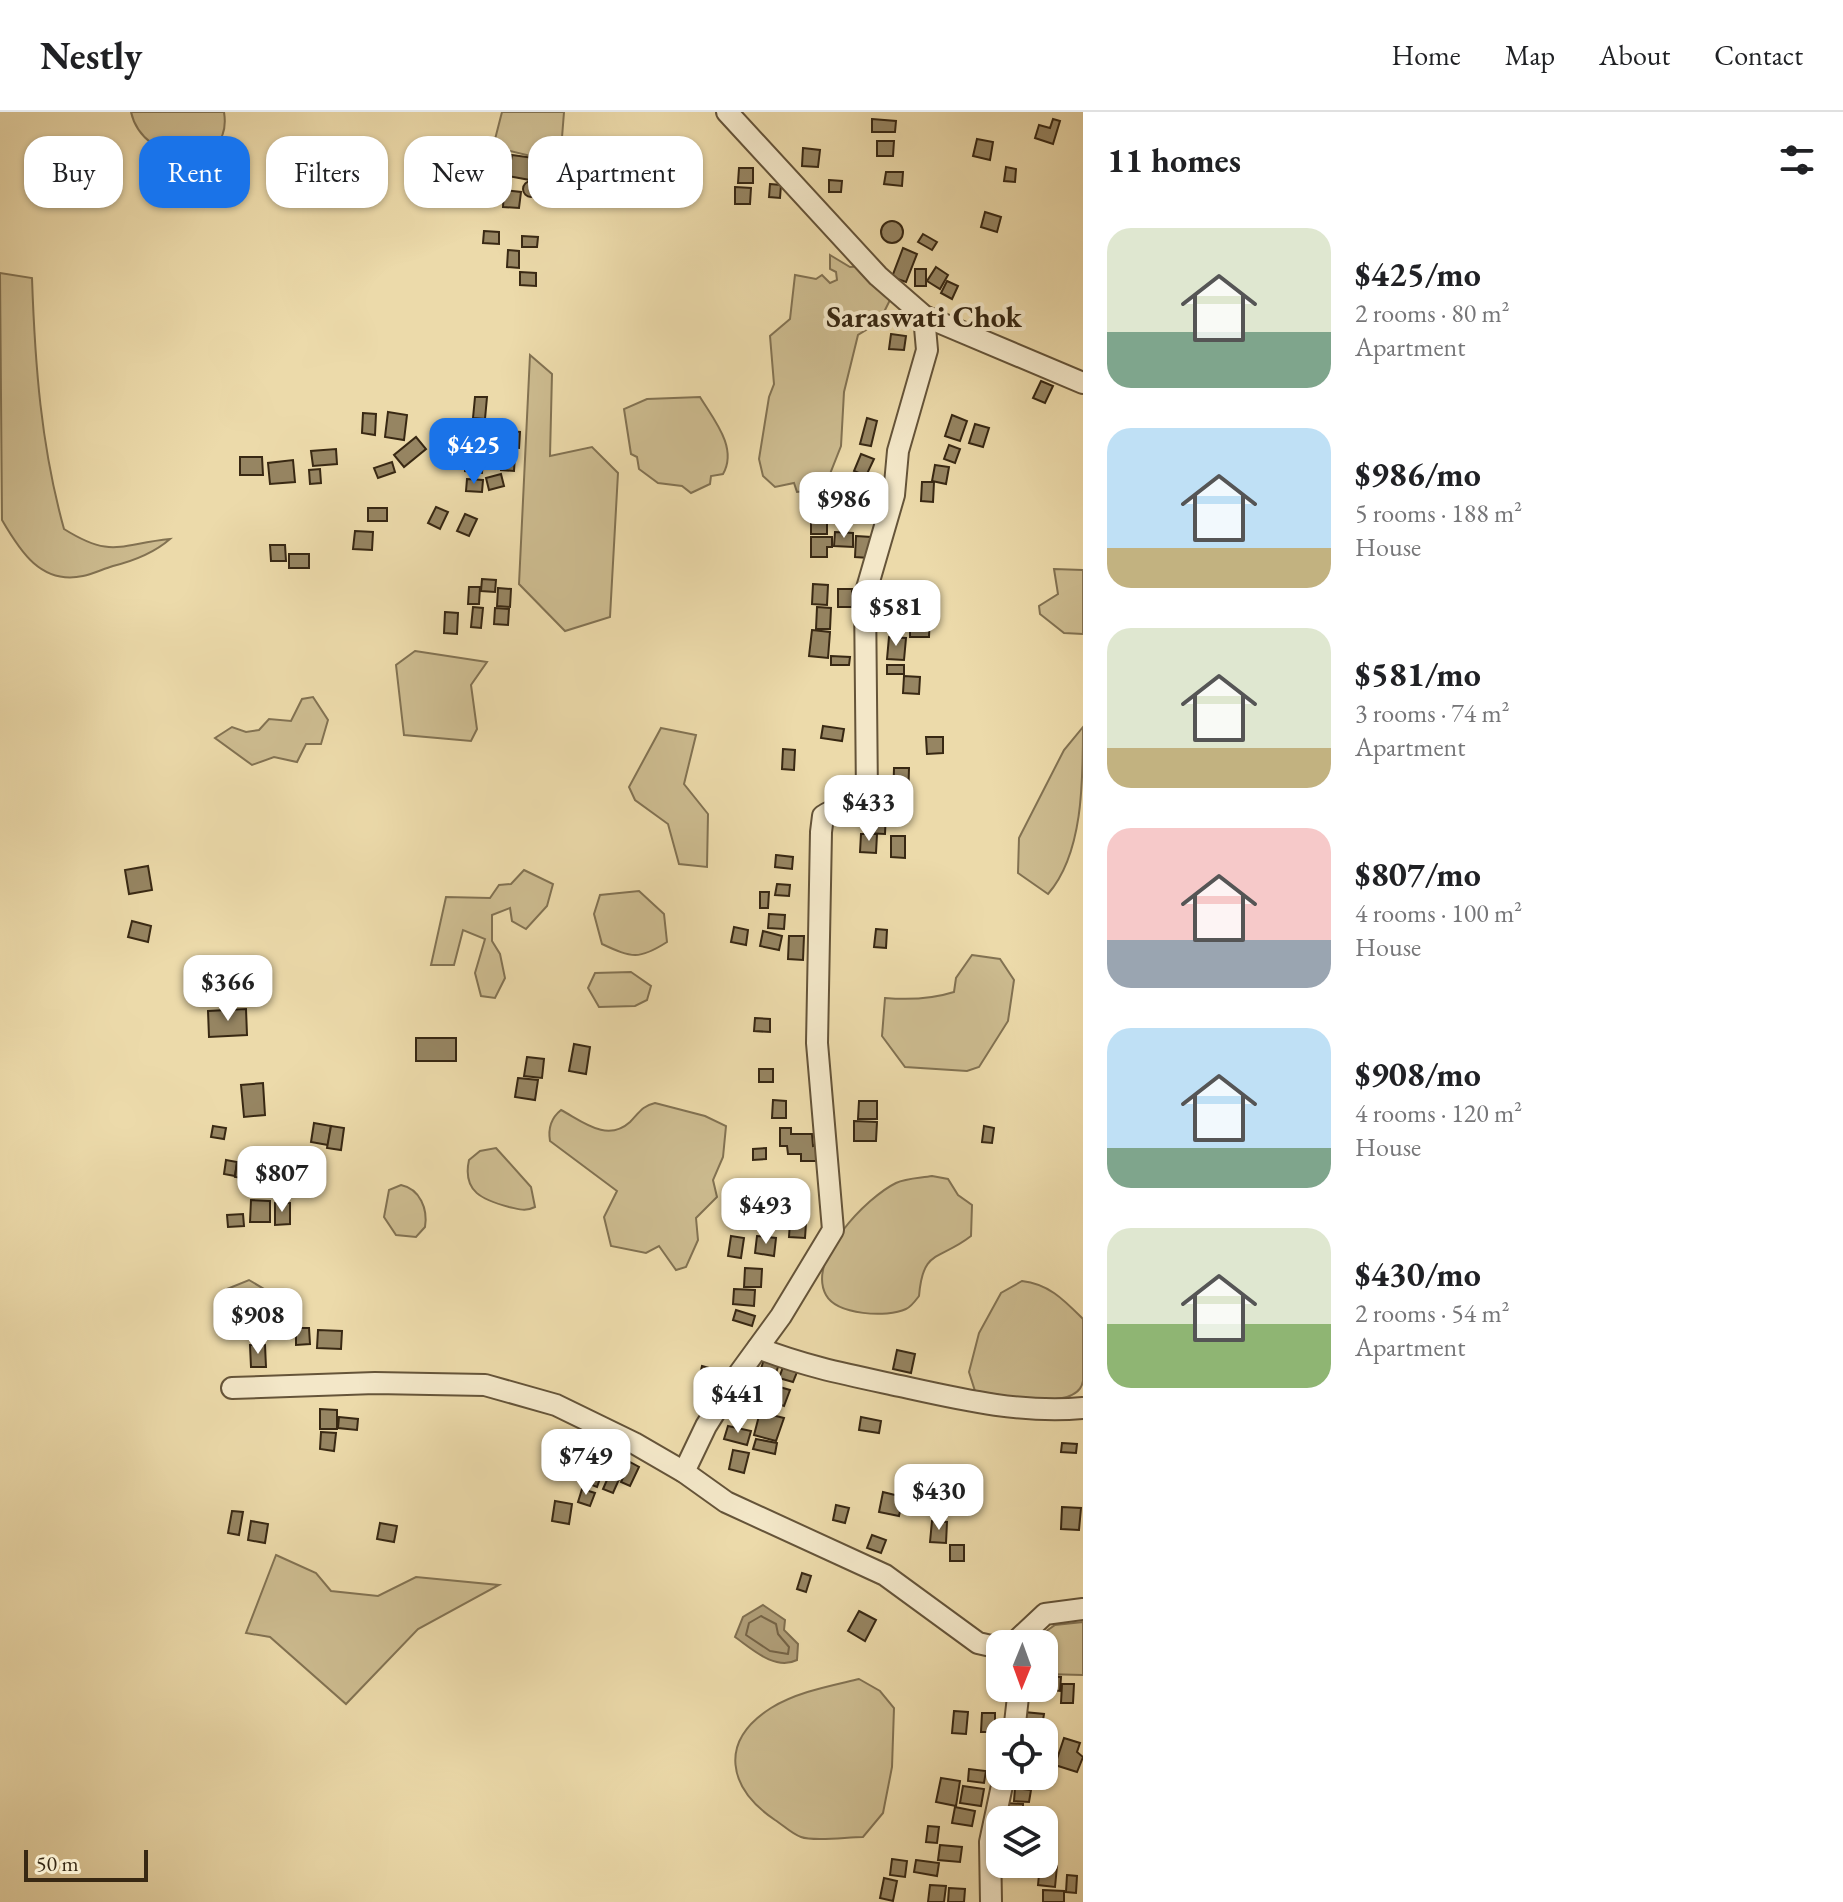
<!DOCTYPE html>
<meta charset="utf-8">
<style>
:root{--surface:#fff;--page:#f6f6f6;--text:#202124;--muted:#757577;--line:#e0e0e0;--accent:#1a73e8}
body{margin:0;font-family:"EB Garamond",serif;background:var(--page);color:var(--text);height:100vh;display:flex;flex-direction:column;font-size:30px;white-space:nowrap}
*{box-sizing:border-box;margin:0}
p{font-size:26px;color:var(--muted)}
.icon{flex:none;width:44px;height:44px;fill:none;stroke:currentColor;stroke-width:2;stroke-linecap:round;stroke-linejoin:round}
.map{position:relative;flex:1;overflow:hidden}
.panel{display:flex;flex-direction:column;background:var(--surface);width:760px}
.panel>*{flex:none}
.guide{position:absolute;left:24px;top:24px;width:760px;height:72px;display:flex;gap:16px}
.needle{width:52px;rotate:181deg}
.buttons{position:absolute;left:986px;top:1518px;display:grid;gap:16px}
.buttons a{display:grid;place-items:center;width:72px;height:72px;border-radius:16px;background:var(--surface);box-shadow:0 2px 6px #0004;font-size:40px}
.scale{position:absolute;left:24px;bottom:20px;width:124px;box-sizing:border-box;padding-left:8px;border:4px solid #382813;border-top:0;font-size:22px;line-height:28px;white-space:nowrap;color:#382813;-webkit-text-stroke:6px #f3e7c8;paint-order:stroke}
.price{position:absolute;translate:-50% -68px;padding:0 18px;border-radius:16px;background:#fff;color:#222;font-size:26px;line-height:52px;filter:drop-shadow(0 2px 4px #0008)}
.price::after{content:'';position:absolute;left:50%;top:48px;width:24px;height:18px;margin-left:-12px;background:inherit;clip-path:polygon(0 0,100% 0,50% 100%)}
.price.active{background:var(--accent);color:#fff}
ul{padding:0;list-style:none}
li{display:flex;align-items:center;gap:24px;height:200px;padding:0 24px}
li span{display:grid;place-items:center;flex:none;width:224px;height:160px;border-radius:24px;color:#555}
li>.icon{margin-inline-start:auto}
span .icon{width:96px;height:96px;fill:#fffc;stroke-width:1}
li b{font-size:34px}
h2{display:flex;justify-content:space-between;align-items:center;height:96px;padding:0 24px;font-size:34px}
.tag{padding:0 28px;border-radius:24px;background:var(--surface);box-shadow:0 2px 6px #0004;font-size:28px;line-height:72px}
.tag.active{background:var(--accent);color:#fff}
header{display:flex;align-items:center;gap:48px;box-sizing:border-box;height:112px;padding:0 40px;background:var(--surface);border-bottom:2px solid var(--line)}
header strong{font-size:38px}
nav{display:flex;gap:44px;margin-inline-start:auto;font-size:28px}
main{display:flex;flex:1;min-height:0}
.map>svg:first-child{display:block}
.green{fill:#cdbc90;stroke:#827252;stroke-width:2}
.water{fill:#af9d77;stroke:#7f6e4f;stroke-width:2}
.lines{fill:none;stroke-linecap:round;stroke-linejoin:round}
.shore{stroke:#746245;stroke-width:2}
.building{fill:#968562;stroke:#382813;stroke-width:2}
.minor-casing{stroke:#655439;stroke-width:24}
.minor{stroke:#f3e7c8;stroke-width:20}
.labels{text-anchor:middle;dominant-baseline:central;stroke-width:8;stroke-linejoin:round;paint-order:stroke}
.neighbourhood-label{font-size:30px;font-weight:bold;fill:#382813;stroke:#f3e7c8}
</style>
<header>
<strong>Nestly</strong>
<nav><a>Home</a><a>Map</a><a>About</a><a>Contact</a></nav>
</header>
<main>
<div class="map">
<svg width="1083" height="1790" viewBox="0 0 1083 1790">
<rect width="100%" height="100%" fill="#ecdaaa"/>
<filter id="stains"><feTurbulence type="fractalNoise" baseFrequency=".0025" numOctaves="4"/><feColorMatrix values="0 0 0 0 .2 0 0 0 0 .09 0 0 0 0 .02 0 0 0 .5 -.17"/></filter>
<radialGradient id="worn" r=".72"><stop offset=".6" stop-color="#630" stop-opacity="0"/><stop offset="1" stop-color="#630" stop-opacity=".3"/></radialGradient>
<g class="green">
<path d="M131 0H224C234 62 143 54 131 0Z"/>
<path d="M502 0H564L560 51 493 35Z"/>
<path d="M830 143 850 155 864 154 894 180 879 210 858 223 844 280 841 334 824 377 797 380 794 371 775 375 763 364 759 347 769 285 774 272 770 224 790 207 795 163 816 167 822 163 830 171 837 168 836 160 830 157Z"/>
<path d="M0 161 32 166C35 253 41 334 64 417 112 447 119 432 170 427 154 441 133 449 113 454 103 457 93 462 83 464 41 473 20 439 2 408Z"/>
<path d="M530 243 552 262 550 344 592 335 618 361 610 505 565 519 519 472Z"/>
<path d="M700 285C714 308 738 336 723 362L711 364 710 372 691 381 682 374 658 371 639 357 637 345 631 342 624 297 647 287Z"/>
<path d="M1054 457 1083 458V522L1064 521 1040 502 1039 494 1058 482Z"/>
<path d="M415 539 487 550 471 573 477 617 471 629 404 623 396 553Z"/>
<path d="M313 585 328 608 321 632H306L297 650 274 645 252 653 215 626 232 615 246 620 259 618 269 607 291 609 302 587Z"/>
<path d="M1083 615C1083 670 1083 742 1048 782L1018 761 1019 726 1064 638Z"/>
<path d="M661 616 696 623 684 672 708 702 707 755 679 752 668 712 635 688 629 675Z"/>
<path d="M524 758 553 772 547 794 526 817 512 809 510 796 492 803V829L500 842 505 866 495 886 481 884 475 861 485 827 463 818 454 853H431L446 785 490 786 499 773 511 772Z"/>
<path d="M639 779 664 802 667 830C639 848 632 846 602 832L594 802 600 783Z"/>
<path d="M972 843 1000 847 1014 868 1008 909 979 955 967 959 905 955 882 924 885 886C909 888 932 887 954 880L956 866Z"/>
<path d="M631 860 651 874 647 888 635 894 599 895 588 876 595 861Z"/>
<path d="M655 991 705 1004 726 1014 723 1045 713 1068 717 1085 696 1106 698 1128 686 1155 676 1158 659 1134 646 1141 611 1134 604 1105 617 1079 550 1029C548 1017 551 1006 561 998 582 1009 607 1031 630 1010 639 1001 642 994 655 991Z"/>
<path d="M496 1036 531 1075 535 1095C525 1100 519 1097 509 1095 483 1088 462 1080 469 1048L480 1039Z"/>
<path d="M932 1064 948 1067 958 1083 972 1093 971 1124C939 1149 923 1136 919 1184 916 1188 911 1195 906 1197 887 1206 837 1203 826 1183 806 1147 867 1085 896 1071 906 1066 921 1066 932 1064Z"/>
<path d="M401 1073C420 1077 428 1097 425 1115L416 1125 396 1123 384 1105 389 1078Z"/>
<path d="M249 1168 269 1180 275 1197 270 1210 258 1216 235 1215 225 1197 227 1177Z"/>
<path d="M1022 1169C1049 1172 1064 1188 1083 1207 1083 1227 1083 1250 1083 1269 1078 1302 998 1282 975 1279L969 1260 979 1221 1001 1181Z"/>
<path d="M276 1443 316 1461 331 1479 378 1484 416 1465 499 1473 418 1517 346 1592 270 1525 246 1521Z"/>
<path d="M1083 1510V1563L1044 1562V1532H1028L1055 1513Z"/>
<path d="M859 1567 880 1579 894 1596 892 1655 883 1701 863 1725C847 1725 814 1730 801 1725 792 1722 783 1713 775 1708 728 1676 718 1630 771 1596 797 1580 830 1574 859 1567Z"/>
</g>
<path class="water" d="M763 1493 785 1508 784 1518 798 1532 797 1548C775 1559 752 1537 735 1525L743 1505Z"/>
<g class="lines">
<path class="shore" d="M761 1504 776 1512 778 1522 789 1535 788 1542 770 1539 746 1523 749 1511Z"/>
</g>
<g class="building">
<path d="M872 7 896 9 895 20H872Z"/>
<path d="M1053 7 1060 9 1053 32 1035 26 1039 13 1050 16Z"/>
<path d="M977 27 993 30 990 48 973 44Z"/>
<path d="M877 29H894L893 44H877Z"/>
<path d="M803 36 820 38 818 55 802 54Z"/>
<path d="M411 37 422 38 420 53 409 52Z"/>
<path d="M436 39 447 41 445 56 434 55Z"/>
<path d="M512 43 534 46 530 68 508 64Z"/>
<path d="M1006 55 1016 57 1015 70 1004 69Z"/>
<path d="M739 56H753V71H738Z"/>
<path d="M886 60H903L902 74 884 72Z"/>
<path d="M829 68 842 69 841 80H829Z"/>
<circle cx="531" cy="77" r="8"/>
<path d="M770 72 781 73 780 86 769 85Z"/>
<path d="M735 75 751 76 750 92H735Z"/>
<path d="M504 78 521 80 519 96 503 95Z"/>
<path d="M985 100 1001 105 997 120 981 115Z"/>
<circle cx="892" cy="120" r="11"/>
<path d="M484 119 499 120V132L483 131Z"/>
<path d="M923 122 937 130 932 138 918 130Z"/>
<path d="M522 124 538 125 537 135H522Z"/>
<path d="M903 136 917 142 906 170 892 165Z"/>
<path d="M508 138 519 139V156L507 155Z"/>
<path d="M936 155 948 163 940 177 927 169Z"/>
<rect x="915" y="157" width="11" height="17"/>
<path d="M520 160 536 161V174L520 173Z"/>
<path d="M947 169 958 174 952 187 941 181Z"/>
<path d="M891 222 906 224 904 238 889 237Z"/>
<path d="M1041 269 1053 274 1045 291 1033 286Z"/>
<path d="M475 285H487L485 307 473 306Z"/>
<path d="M388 300 407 303 404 328 385 325Z"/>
<path d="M363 301 376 302 375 323 362 321Z"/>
<path d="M952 303 967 309 960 329 945 324Z"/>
<path d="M867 306 877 309 871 334 860 332Z"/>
<path d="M478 310H496L495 336 477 335Z"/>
<path d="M975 312 989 316 983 335 969 331Z"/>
<path d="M508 319 520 320 519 336 506 335Z"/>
<path d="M416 325 426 337 404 355 394 343Z"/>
<path d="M949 333 960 337 955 351 944 347Z"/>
<path d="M467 335 484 337 482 361 465 359Z"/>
<path d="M336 337 337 352 313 354 311 339Z"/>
<path d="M485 340 501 342 499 354 484 352Z"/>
<path d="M502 342 515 343 514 359 501 358Z"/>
<path d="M861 342 874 347 866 364 854 359Z"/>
<path d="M240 345H262L263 363H240Z"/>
<path d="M293 348 295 370 270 372 268 351Z"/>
<path d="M392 350 395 360 378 366 374 356Z"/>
<path d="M935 353 949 355 946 372 932 369Z"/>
<path d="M320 357 321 371 310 372 309 358Z"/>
<path d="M501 362 504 374 489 378 486 366Z"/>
<path d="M467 367 483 368 482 380 466 379Z"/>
<path d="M922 370H934L933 390 921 389Z"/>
<path d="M854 391 855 402 838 403V392Z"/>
<path d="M436 395 448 400 440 417 428 411Z"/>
<rect x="368" y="396" width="19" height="13"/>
<path d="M465 402 477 407 469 424 457 419Z"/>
<rect x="811" y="402" width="16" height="20"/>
<path d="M355 419 373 420 372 438 353 437Z"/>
<path d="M835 420 853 421V435L834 434Z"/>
<path d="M856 424 871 425 869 446 855 445Z"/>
<path d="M811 425H832V435H827V445H811Z"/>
<path d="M270 433H285L286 449H271Z"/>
<rect x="289" y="442" width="20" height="14"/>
<path d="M482 467 496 468 495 480 481 479Z"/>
<path d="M813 472 828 473 827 493 812 492Z"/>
<path d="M469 475H480L479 492H468Z"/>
<path d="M498 476 511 477 510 495 497 494Z"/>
<rect x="838" y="477" width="14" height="18"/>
<path d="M902 478 923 479V493H902Z"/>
<path d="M473 495 483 496 481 516 471 515Z"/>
<path d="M817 495 831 496 830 517H816Z"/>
<path d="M495 496 509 497 508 513 494 512Z"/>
<path d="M910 498 930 500 929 525H910Z"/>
<path d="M445 500 458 501 457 522 444 521Z"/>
<path d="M894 501H910L909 517H894Z"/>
<path d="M812 518 830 520 828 546 809 544Z"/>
<path d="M889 525 906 526 904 548 887 547Z"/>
<path d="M831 544 850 545 849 553H831Z"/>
<rect x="887" y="553" width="17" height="9"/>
<path d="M904 564 920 565 919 582 903 581Z"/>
<path d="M823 614 844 617 842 629 821 626Z"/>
<path d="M926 625H943V641L927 642Z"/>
<path d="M783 637 795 638 794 658 782 657Z"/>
<path d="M894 656H909L908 692H893Z"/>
<path d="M867 699 886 700 885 722 866 721Z"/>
<path d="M861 722H877L876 741 860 740Z"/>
<path d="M891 724H905V746L891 745Z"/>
<path d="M776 743 793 745 792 757 775 755Z"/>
<path d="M148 754 152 778 129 782 125 758Z"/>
<path d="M777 772 790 773 789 784 775 783Z"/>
<path d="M760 780H769L768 796H760Z"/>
<path d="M769 802 785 803 784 817 768 816Z"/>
<path d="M132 809 151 814 148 830 128 825Z"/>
<path d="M734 815 748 818 746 833 731 830Z"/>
<path d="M876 817 887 818 886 836 874 835Z"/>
<path d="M763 819 782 824 779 838 760 834Z"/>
<path d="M789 824H804L803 848 788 847Z"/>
<path d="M246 897 247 923 209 925 208 899Z"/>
<path d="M755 906 770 907V920L754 919Z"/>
<rect x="416" y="926" width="40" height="23"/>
<path d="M574 932 590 935 586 962 569 959Z"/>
<path d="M527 945 544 947 542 966 524 964Z"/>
<rect x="759" y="957" width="14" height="13"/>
<path d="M518 966 538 968 535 988 515 985Z"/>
<path d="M263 971 265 1003 244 1005 241 973Z"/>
<path d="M773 988 786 989V1006H772Z"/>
<path d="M859 989H877V1007H858Z"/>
<path d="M854 1009 877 1010 876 1029H854Z"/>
<path d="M314 1011 331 1014 328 1033 311 1030Z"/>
<path d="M213 1014 226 1016 224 1027 211 1025Z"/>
<path d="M331 1014 344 1016 341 1038 327 1036Z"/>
<path d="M984 1014 994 1016 992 1031 982 1030Z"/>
<path d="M780 1016H791V1022H812L813 1034 818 1033V1049H801V1042H788L787 1034H780Z"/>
<path d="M766 1036V1047L753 1048V1037Z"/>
<path d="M226 1048 237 1050 235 1064 224 1062Z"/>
<path d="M237 1050 252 1052 249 1067 235 1065Z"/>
<path d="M759 1073H778L779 1082H759Z"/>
<path d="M251 1088 270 1089V1110H250Z"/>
<path d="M275 1091H290V1112L275 1113Z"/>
<path d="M243 1102 244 1114 228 1115 227 1103Z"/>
<path d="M759 1104H773L772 1119 759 1118Z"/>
<path d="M790 1110 806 1111 805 1126 789 1125Z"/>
<path d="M731 1124 744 1126 741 1146 728 1144Z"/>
<path d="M757 1124 776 1126 774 1144 755 1141Z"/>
<path d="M745 1156 762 1157 761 1175H744Z"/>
<path d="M734 1177 755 1178 754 1194 733 1192Z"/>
<path d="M736 1198 755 1204 752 1214 733 1208Z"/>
<path d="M296 1216H309L310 1232 296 1233Z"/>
<path d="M318 1218 342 1219 341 1237 317 1236Z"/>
<path d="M250 1233H265L266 1255H251Z"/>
<path d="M897 1238 915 1242 911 1261 893 1257Z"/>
<path d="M764 1247 779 1252 775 1264 760 1260Z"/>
<path d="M702 1254 716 1258 712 1270 699 1267Z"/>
<path d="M783 1255 797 1260 793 1270 779 1266Z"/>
<path d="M743 1268 754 1273 744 1292 734 1287Z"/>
<path d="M776 1274 790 1278 784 1294 771 1289Z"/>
<path d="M320 1297 337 1298V1317H320Z"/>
<path d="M760 1300 784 1306 776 1329 754 1323Z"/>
<path d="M339 1305 358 1307 357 1318 338 1316Z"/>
<path d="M861 1305 881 1309 879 1321 859 1318Z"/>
<path d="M728 1314 751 1319 747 1333 724 1327Z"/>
<path d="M321 1320 336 1321 334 1339 320 1337Z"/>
<path d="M756 1327 777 1331 775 1342 753 1337Z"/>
<path d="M1062 1331 1077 1332 1076 1341 1061 1340Z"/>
<path d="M733 1338 749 1341 744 1361 729 1357Z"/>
<path d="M630 1350 639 1355 630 1374 621 1370Z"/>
<path d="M614 1352 624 1356 613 1381 603 1377Z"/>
<path d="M588 1356 602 1361 597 1375 584 1370Z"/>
<path d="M582 1377 595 1381 590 1394 578 1390Z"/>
<path d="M883 1380 903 1385 899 1404 879 1400Z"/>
<path d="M555 1389 572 1392 569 1412 552 1409Z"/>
<path d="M836 1393 849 1396 845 1411 833 1408Z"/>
<path d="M1062 1395 1081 1396 1079 1418 1061 1417Z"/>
<path d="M232 1399 243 1400 239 1423 228 1421Z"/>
<path d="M251 1409 268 1412 265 1431 248 1428Z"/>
<path d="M932 1409 947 1410 946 1431 930 1430Z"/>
<path d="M380 1411 397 1414 394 1430 377 1427Z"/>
<path d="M872 1423 886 1428 881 1441 867 1436Z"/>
<rect x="950" y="1433" width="14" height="16"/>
<path d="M802 1461 811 1464 806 1480 797 1477Z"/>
<path d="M859 1499 876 1508 865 1529 848 1519Z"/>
<path d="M1044 1564 1061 1565 1060 1579 1043 1577Z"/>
<path d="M1062 1572H1074L1073 1591H1061Z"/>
<path d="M954 1599 968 1600 966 1622 952 1621Z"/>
<path d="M1024 1600 1044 1602 1042 1615 1023 1613Z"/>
<path d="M982 1601H995V1620H981Z"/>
<path d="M1064 1626 1080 1631 1077 1640 1083 1645 1077 1660 1055 1653Z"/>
<path d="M1044 1654 1051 1656 1046 1676 1032 1673 1034 1664H1044Z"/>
<path d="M969 1657 986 1659 984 1671 968 1669Z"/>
<path d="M941 1666 960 1669 956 1694 936 1690Z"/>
<path d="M963 1674 984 1677 981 1694 960 1691Z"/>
<path d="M1015 1676 1031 1678 1029 1690 1014 1689Z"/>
<path d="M1005 1691 1023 1692V1702L1004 1700Z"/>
<path d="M955 1695 975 1699 972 1714 952 1711Z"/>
<path d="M928 1714 939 1715 937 1731 926 1730Z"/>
<path d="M940 1733 962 1735 960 1750 938 1748Z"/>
<path d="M892 1747 907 1749 905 1765 890 1763Z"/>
<path d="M916 1748 939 1751 937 1764 914 1760Z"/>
<rect x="1008" y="1752" width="17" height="10"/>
<path d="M1040 1752 1057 1754 1055 1775 1038 1773Z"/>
<path d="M1067 1763 1077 1764 1076 1781 1066 1780Z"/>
<path d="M884 1766 897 1769 893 1789 880 1786Z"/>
<path d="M930 1773 946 1774 944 1790H928Z"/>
<path d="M949 1776 965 1777 964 1790H948Z"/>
<path d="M1043 1778 1064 1779V1790H1043Z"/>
</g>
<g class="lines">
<defs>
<g id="minor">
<path d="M727 0 878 164 924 204 1083 271"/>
<path d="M758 1236C807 1255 849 1263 900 1274 959 1287 1022 1302 1083 1296"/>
<path d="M232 1276 375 1271 485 1273 556 1293 634 1331 684 1360 726 1390 885 1463 978 1531 1000 1536"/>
<path d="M684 1360 706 1314 738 1263 781 1204 833 1118 817 931 821 720 823 704C840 692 852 698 867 685L865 483 894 383 898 339 927 238 924 204"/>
<path d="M1013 1532 1045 1502 1083 1497"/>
<path d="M1014 1620 1019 1576"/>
<path d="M991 1790 990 1730 1004 1664"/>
</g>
</defs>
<use href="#minor" class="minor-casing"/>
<use href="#minor" class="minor"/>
</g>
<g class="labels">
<g class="neighbourhood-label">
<text x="924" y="204">Saraswati Chok</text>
</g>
</g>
<rect width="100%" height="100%" filter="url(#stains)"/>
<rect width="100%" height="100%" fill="url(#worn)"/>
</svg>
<div class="buttons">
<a><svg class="needle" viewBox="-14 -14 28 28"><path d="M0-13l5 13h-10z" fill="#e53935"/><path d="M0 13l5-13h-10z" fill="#757577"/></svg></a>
<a><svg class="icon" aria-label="locate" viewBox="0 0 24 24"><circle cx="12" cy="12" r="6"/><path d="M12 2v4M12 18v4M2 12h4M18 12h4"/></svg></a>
<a><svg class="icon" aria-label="layers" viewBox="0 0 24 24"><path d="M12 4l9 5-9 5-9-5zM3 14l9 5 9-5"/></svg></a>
</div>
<div class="scale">50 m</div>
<b class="price active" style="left:474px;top:374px">$425</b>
<b class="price" style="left:844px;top:428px">$986</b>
<b class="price" style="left:896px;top:536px">$581</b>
<b class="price" style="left:869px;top:731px">$433</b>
<b class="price" style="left:228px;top:911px">$366</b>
<b class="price" style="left:282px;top:1102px">$807</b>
<b class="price" style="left:766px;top:1134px">$493</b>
<b class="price" style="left:258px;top:1244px">$908</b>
<b class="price" style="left:738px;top:1323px">$441</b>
<b class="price" style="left:586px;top:1385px">$749</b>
<b class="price" style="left:939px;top:1420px">$430</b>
<div class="guide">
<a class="tag">Buy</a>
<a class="tag active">Rent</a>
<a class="tag">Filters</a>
<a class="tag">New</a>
<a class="tag">Apartment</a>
</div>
</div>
<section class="panel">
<h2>11 homes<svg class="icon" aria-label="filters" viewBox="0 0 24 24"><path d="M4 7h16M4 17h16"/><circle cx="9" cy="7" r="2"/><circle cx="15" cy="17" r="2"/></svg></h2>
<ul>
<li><span style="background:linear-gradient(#dfe7d0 65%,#7fa58c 0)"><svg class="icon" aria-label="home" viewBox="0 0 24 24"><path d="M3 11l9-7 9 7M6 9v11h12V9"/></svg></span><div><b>$425/mo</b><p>2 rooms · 80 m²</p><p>Apartment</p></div></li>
<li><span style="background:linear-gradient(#bfe0f5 75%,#c2b280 0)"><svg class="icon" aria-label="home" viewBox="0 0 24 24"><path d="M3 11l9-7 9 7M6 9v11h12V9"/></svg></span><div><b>$986/mo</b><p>5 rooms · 188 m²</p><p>House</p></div></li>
<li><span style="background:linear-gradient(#dfe7d0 75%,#c2b280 0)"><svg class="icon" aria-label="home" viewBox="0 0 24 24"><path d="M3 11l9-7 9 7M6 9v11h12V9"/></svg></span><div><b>$581/mo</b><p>3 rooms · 74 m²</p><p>Apartment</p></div></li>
<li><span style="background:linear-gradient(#f6c9c9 70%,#9aa5b1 0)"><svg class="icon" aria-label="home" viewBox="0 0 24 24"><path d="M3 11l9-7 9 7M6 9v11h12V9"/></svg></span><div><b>$807/mo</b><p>4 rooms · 100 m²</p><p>House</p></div></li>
<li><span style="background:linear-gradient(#bfe0f5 75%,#7fa58c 0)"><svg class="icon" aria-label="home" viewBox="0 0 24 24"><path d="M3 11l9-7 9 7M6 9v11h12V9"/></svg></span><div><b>$908/mo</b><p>4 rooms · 120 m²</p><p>House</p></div></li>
<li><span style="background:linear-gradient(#dfe7d0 60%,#8fb573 0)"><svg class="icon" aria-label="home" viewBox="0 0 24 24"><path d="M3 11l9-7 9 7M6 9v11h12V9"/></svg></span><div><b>$430/mo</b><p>2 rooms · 54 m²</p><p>Apartment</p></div></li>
</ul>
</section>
</main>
